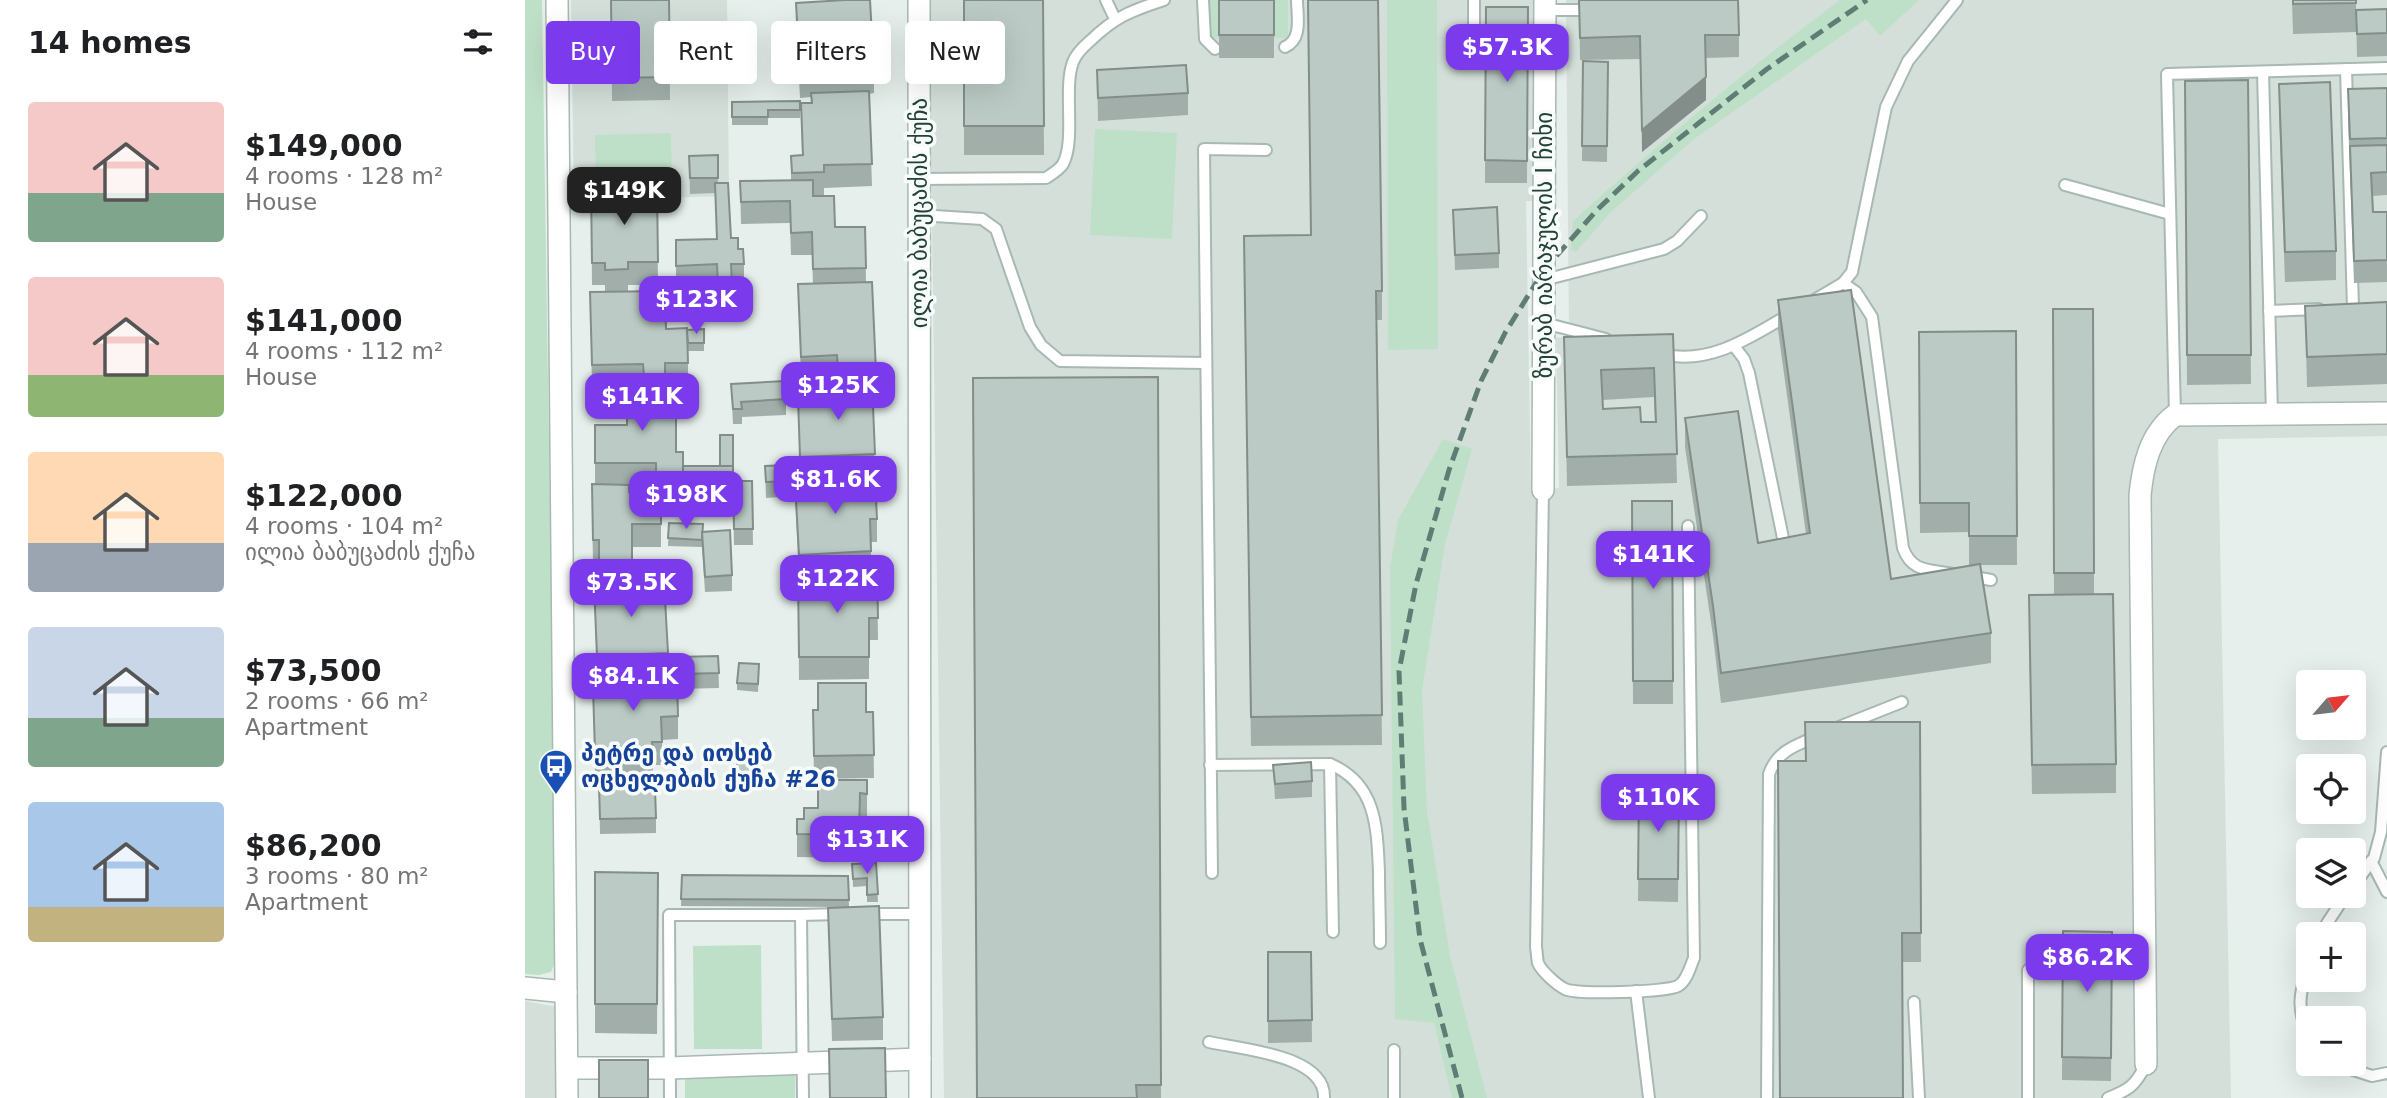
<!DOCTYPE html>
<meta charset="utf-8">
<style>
:root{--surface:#fff;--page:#f6f6f6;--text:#202124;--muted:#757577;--accent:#7c3aed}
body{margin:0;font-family:"DejaVu Sans","Noto Sans Georgian",sans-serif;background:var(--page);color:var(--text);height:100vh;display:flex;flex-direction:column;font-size:26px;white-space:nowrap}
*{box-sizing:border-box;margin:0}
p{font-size:23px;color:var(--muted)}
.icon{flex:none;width:38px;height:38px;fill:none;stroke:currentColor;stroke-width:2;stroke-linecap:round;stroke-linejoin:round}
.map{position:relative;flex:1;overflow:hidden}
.details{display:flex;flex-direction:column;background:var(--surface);width:525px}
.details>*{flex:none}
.banner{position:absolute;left:21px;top:21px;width:665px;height:63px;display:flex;gap:14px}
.needle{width:46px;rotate:62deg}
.buttons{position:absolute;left:1771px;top:670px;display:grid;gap:14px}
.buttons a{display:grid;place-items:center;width:70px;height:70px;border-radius:7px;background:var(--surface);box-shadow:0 7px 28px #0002;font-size:35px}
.price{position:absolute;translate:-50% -60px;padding:0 16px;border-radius:14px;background:var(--accent);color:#fff;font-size:23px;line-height:46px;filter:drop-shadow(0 2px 4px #0008)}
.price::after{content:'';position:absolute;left:50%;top:42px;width:21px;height:16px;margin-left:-10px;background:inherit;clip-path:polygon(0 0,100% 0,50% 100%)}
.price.selected{background:#222;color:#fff}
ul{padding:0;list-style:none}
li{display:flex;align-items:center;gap:21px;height:175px;padding:0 28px}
li span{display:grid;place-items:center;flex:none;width:196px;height:140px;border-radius:7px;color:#555}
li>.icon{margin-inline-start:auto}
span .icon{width:84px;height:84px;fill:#fffc;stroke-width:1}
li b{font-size:30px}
h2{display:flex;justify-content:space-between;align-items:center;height:84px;padding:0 28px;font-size:30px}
.tag{padding:0 24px;border-radius:7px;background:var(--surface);box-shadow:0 7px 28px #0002;font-size:24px;line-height:63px}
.tag.selected{background:var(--accent);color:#fff}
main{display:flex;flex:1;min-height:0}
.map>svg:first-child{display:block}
.built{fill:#d4dfda}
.green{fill:#bfe0c8}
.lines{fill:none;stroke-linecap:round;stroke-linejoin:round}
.service-casing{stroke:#a8b8b2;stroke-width:14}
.minor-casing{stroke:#a8b8b2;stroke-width:24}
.tertiary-casing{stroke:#a8b8b2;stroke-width:24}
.service{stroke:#fff;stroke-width:10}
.minor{stroke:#fff;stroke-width:21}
.tertiary{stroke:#fff;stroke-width:21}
.rail{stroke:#5f7d75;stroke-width:5;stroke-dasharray:14 7;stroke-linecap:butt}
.wall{fill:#a1aea9;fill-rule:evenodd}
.shaded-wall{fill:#838d89}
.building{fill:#bbcac4;stroke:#838d89;stroke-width:2;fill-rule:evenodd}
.labels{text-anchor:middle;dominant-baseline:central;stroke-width:7;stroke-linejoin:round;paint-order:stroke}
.street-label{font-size:23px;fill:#24423a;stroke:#f7fbf9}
.transit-label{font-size:23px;font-weight:bold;fill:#164399;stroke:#f7fbf9;text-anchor:start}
</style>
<main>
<section class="details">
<h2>14 homes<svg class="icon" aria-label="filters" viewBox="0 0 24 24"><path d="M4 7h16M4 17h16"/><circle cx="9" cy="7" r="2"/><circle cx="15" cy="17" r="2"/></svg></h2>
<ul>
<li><span style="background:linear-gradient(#f6c9c9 65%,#7fa58c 0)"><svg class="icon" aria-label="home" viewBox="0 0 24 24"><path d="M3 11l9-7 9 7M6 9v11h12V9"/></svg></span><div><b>$149,000</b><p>4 rooms · 128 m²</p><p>House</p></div></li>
<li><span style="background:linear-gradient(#f6c9c9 70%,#8fb573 0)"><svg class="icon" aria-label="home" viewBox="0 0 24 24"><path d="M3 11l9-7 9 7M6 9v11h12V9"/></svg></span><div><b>$141,000</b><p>4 rooms · 112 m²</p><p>House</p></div></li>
<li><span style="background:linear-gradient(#ffd9b3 65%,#9aa5b1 0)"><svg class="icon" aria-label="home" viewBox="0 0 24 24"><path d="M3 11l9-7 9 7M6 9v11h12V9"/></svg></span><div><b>$122,000</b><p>4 rooms · 104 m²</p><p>ილია ბაბუცაძის ქუჩა</p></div></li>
<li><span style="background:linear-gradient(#c9d6e8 65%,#7fa58c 0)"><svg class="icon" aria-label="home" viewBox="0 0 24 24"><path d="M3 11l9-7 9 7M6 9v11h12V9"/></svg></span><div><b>$73,500</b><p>2 rooms · 66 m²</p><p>Apartment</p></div></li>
<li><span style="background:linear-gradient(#a9c7e8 75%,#c2b280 0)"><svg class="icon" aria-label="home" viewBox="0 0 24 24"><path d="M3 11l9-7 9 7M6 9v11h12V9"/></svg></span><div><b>$86,200</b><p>3 rooms · 80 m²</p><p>Apartment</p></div></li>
</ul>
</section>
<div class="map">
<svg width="1862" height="1098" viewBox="0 0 1862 1098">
<rect width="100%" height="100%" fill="#e6efeb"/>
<g class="built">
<path d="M46 0H202L204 196 49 200Z"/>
<path d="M404 0H1009L1010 201H1001L1006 490 1034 488 1031 338 1044 336 1041 0H1862V436L1693 439 1706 1098H419Z"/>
<path d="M0 1001 32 1007 33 1098H0Z"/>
</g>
<g class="green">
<path d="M0 0H17L32 957 26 972 14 975 0 974Z"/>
<rect x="684" y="0" width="79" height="38"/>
<path d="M862 0H912L913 349 863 350Z"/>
<path d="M1315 0H1394L1355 36 1341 19 1169 139 1084 214 1051 252 1046 250 1048 221C1134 143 1222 69 1315 0Z"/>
<path d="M570 129 652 133 647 239 565 235Z"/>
<path d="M146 133 147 194 71 195 70 135Z"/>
<path d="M918 439 947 449 920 544 897 691 902 811 925 956 962 1098H927L909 1023 870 1019 865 567 873 520Z"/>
<path d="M236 945 237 1049H169L168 946Z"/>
<path d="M270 1074V1098H160V1076Z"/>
</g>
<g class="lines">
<defs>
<g id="service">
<path d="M581 0 590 19"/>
<path d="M678 0 680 39 690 49"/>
<path d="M949 0V45"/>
<path d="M1020 10H1066"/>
<path d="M760 47C778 39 772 16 772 0"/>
<path d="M1821 69 1828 308"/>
<path d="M1738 72 1747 414"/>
<path d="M394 179 521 178C527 174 534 170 538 164 551 140 538 88 548 62 551 54 558 47 565 41 590 17 605 11 639 0"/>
<path d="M1540 185 1645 214"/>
<path d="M394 215 457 219 471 229 505 327 516 345 535 361 681 363"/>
<path d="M1019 280 1139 249 1152 241 1176 216"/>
<path d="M1318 283 1331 292 1347 317 1378 548C1387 573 1405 569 1428 574"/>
<path d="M1291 299 1318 283 1327 272 1361 107 1383 61 1432 0"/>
<path d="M1744 311 1794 309"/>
<path d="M1019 323 1081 339"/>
<path d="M1209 346 1219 359 1224 373 1259 543"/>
<path d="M1137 354C1184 366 1226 337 1265 314"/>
<path d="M1650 415 1642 74 1862 68"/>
<path d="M1018 490 1011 947C1012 952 1012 959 1013 963 1017 972 1032 985 1040 989 1051 995 1142 992 1153 986 1162 981 1165 967 1169 958L1163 526"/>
<path d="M1444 576 1466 580"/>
<path d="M1314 727 1377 702"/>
<path d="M805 764 808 932"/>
<path d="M685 765 805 764C852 784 852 828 854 872 854 896 855 919 855 943"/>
<path d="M1846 861 1862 892"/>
<path d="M687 873 679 149 741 150"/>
<path d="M1829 885 1849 858 1856 832 1862 752"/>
<path d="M342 914H395"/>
<path d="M1795 934 1820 896"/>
<path d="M1783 967C1774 994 1772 1008 1783 1036"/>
<path d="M1503 970V1098"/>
<path d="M1111 991 1124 1098"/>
<path d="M1389 1002 1394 1098"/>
<path d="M684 1042C715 1049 801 1055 799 1098"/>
<path d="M1810 1064 1847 1076 1862 1073"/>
<path d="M145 1098 144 915H276"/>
<path d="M278 1098 276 915 315 914"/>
<path d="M869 1098V1050"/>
<path d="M1242 1098 1244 774C1252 751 1271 745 1293 736"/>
<path d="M1583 1098C1604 1090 1611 1085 1621 1064"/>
</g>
<g id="minor">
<path d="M32 0 42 1098"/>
<path d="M1018 490 1020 0"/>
<path d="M0 988 41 992"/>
<path d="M1621 1064 1615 495C1618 465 1625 434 1650 415L1862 413"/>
<path d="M42 1068H145L395 1059"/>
</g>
<path id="tertiary" d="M394 0 395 1098"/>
</defs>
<use href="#service" class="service-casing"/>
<use href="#minor" class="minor-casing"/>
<use href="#tertiary" class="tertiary-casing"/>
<use href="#service" class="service"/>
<use href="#minor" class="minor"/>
<use href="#tertiary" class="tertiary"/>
<path class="rail" d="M937 1098 895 939 879 808 874 671 891 584 924 470 956 381 980 333 1019 270 1072 210 1113 171 1242 69 1342 0"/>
</g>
<g class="wall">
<path d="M86 0H144L145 100 87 101Z"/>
<path d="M439 0H518L519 155H439Z"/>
<rect x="694" y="0" width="55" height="58"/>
<path d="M1054 0 1214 35V57L1180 58 1181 100 1117 152 1115 59 1055 60Z"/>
<path d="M1767 0H1831V32L1768 34Z"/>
<path d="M271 3 349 71V93L344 94 347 186 299 188V195H288L310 227H340L341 282 351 372V394L347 395 350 477 313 478V480L352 519V542H346V567H352L353 640H344V679L274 680 273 577H274L270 496 241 498 240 466 275 465 273 398 305 396 312 383V378L276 379 273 284H288L287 255H266L265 223 216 224 215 181 266 180V156L277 155 276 103H286V97L275 98 271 25ZM338 574V576L286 577Z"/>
<path d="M961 7H1003L1002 183H960Z"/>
<path d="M1862 9V56L1832 57 1831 10Z"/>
<path d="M1058 61 1083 62 1082 162 1057 161Z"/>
<path d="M572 70 663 93V115L573 121Z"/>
<path d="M1723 80 1726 384 1662 385 1660 81Z"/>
<path d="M1754 84 1811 251V280L1760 282 1754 114Z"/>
<path d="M1862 88V195L1847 196 1848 212H1862V282L1829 283 1823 119V89Z"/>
<path d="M275 101V118H243V125H207V102Z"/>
<path d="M164 156 193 178V183L206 238 213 249 219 264V279H207V301H193L192 280 151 281V240L192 239 190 193 165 194Z"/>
<path d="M132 189 133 285H103V291L141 329H179V351H163V385L140 386V399H135L151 452 158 466H195L208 435V481H227L228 545H209L208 495H136V547H107V582L143 653V676L72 679 69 584 74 583V562H68L67 507 70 484V425H102V387H67L65 292H80V285H67L66 190ZM104 486H131V492H104Z"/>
<path d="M928 210 974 253V268L930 270Z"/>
<path d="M786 235 857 291V320H852L857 745 726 746 719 265Z"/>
<path d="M150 285 169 307V315L152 317Z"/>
<path d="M1253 300 1366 579 1449 565H1444V532L1395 533 1394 332 1491 331 1492 565H1455L1466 633V663L1196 703 1188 636 1160 447V418L1233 543 1281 534 1253 330Z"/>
<path d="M1862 302V384L1782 387 1780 306Z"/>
<path d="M1528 309H1568L1569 594 1591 764V793L1507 794 1504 625 1529 595Z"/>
<path d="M1148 334 1152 483 1042 486 1039 337ZM1129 397 1130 422H1116L1078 409 1077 400Z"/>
<path d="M633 377 636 1098H451Z"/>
<path d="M206 384 261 399V415L217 417V424H208Z"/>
<path d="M1107 501H1147L1148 704H1108Z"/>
<path d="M144 523 178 532 207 575V591L180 592 177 547 143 546Z"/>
<path d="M193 656 194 688 153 689V739L137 740V765H128V774L70 775 68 688 152 678V657Z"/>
<path d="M234 672 233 692 212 690V683Z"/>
<path d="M288 710 348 712 349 778 289 779Z"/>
<path d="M1395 722 1396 962H1377L1280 761Z"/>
<path d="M228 758 229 787H212V759Z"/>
<path d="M748 765 787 781V797L750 799Z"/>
<path d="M342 780V816H335L334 858 272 857V819H279L293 808Z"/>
<path d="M74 785 106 789 131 818V833L75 834Z"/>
<path d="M1114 788 1154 789 1153 902 1113 901Z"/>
<path d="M351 863 353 902H342V886L328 887 327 864Z"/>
<path d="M70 872 133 873 132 1034 70 1033Z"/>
<path d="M157 875 323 876 324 907 358 1017V1040L307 1041 303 908 320 907 156 906Z"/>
<path d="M1538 931 1587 932 1586 1081 1537 1080Z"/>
<path d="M743 952H786L787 1042 743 1043Z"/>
</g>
<path class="shaded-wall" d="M1181 77V100L1117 152V130Z"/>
<g class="building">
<path d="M86 0H144L145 77 87 78Z"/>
<path d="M320 0H345L349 71 275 75 271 3Z"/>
<path d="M439 0H518L519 126H439Z"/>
<rect x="694" y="0" width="55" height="35"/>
<path d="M783 0H853L857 291H851L857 715 726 717 719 236 786 235Z"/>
<path d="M1054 0H1213L1214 35H1180L1181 77 1117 130 1115 36 1055 38Z"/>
<path d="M1768 0H1831V3L1768 4Z"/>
<path d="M961 7H1003L1002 161 960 160Z"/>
<path d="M1862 9V33L1832 34 1831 10Z"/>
<path d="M1058 61 1083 62 1082 146H1057Z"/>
<path d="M661 65 663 93 573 98 572 70Z"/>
<path d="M1723 80 1726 355H1662L1660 81Z"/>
<path d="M1805 82 1811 251 1760 252 1754 84Z"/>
<path d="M1862 88V138L1825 139 1823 89Z"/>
<path d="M344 91 347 164 299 165V172L267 173 266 156 278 155 276 103H287L286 93Z"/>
<path d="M275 101V110H243V117H207V102Z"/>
<path d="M1862 145V172L1846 173 1848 212H1862V260L1829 261 1825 146Z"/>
<path d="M193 155V178H165L164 156Z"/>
<path d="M288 180V196H309L310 227H340L341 268 288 269 287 232 266 233 265 201 216 202 215 181Z"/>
<path d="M190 183H203L206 238H213V249H218L219 264H206L207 285 193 286 192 264 151 266V240L192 239Z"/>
<path d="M132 189 133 262H103V269L80 270V263H67L66 190Z"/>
<path d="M972 207 974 253 930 255 928 210Z"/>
<path d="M347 282 351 372 313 373 312 355 276 357 273 284Z"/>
<path d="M167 283 169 307 152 309 150 285Z"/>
<path d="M1326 290 1366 579 1455 564 1466 633 1196 673 1188 606 1160 418 1213 411 1233 543 1285 533 1253 300Z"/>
<path d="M140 291 141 329 162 328 163 363H140V376H119L118 364 67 365 65 292Z"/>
<path d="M1862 302V354L1782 357 1780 306Z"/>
<path d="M1528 309H1568L1569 573H1529Z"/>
<path d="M179 329V343H163L162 330Z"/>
<path d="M1491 331 1492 536H1444V503H1395L1394 332Z"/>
<path d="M1148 334 1152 454 1042 457 1039 337ZM1129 368 1131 422H1116L1115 407 1078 409 1076 370Z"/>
<path d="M633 377 636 1085H611L612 1098H452L448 378Z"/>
<path d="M260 381 261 399 216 402 217 409H208L206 384Z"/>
<path d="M347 382 350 454 275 457 273 398 305 396V384Z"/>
<path d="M102 386H135V400H151V452H158V472H131V463H70V425H102Z"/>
<rect x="195" y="435" width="13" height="31"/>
<path d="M313 463V479L241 482 240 466Z"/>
<rect x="158" y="466" width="50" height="14"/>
<path d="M350 478 352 519H345L346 551 274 555 270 482Z"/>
<path d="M208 481H227L228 529H209Z"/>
<path d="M67 484 104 485V492H136V524H107V563H74V540H68Z"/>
<path d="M1107 501H1147L1148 681H1108Z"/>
<path d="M144 523 178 524 177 540 143 538Z"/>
<path d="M205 530 207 575 180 577 177 532Z"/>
<path d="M338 567H352L353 618H344V657H274L273 577 339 576Z"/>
<path d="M139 581 143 653 72 656 69 584Z"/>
<path d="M1588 594 1591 764 1507 765 1504 595Z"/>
<path d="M193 656 194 673 153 674 152 657Z"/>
<path d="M214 663 234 664 233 684 212 683Z"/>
<path d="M152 678 153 716 136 717 137 742H127L128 751 70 752 68 688 78 687V680Z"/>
<path d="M293 683H341V712H348L349 755 289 756 288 710H293Z"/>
<path d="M1280 722H1395L1396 933H1377L1378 1098H1255L1253 761H1281Z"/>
<path d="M228 758 229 779 212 780V759Z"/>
<path d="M786 762 787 781 750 784 748 765Z"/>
<path d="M293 780H342V794L335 793 334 835 272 834V819H279V808H293Z"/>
<path d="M106 784V789H130L131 818 75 819 74 785Z"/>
<path d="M1114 788 1154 789 1153 879H1113Z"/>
<path d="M351 863 353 894 342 895V878L328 879 327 864Z"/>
<path d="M70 872 133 873 132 1004H70Z"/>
<path d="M157 875 323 876 324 900 156 899Z"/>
<path d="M354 906 358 1017 307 1019 303 908Z"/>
<path d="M1538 931 1587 932 1586 1058 1537 1057Z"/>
<path d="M743 952H786L787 1020 743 1021Z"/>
<path d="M360 1048 361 1098H305L304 1049Z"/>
<rect x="74" y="1060" width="49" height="38"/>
</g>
<defs>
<symbol id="bus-pin" viewBox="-11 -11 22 30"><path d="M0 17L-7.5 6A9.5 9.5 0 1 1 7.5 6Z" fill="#1a4fb4" stroke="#f7fbf9"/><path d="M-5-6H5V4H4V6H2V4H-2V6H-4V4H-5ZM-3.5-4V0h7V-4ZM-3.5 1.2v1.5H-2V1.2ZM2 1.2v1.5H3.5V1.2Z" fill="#fff"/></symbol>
</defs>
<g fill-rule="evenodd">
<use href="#bus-pin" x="12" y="747" width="38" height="52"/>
</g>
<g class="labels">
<g class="street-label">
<text transform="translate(394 213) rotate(-90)">ილია ბაბუცაძის ქუჩა</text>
<text transform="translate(1019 245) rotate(-90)">ზურაბ იარაჯულის I ჩიხი</text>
</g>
<g class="transit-label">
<text x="56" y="753">პეტრე და იოსებ<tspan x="56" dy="26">ოცხელების ქუჩა #26</tspan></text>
</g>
</g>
</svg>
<div class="buttons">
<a><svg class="needle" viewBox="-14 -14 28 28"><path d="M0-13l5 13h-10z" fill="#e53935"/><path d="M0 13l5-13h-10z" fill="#757577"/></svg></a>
<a><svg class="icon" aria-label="locate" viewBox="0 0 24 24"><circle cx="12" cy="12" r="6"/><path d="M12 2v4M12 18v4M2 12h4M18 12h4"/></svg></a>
<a><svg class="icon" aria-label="layers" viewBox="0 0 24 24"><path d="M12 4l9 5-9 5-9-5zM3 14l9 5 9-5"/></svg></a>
<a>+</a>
<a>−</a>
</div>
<b class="price" style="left:982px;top:84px">$57.3K</b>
<b class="price selected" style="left:99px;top:227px">$149K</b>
<b class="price" style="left:171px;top:336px">$123K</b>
<b class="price" style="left:313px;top:422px">$125K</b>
<b class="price" style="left:117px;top:433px">$141K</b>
<b class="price" style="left:310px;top:516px">$81.6K</b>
<b class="price" style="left:161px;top:531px">$198K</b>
<b class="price" style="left:1128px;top:591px">$141K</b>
<b class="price" style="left:312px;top:615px">$122K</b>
<b class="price" style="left:106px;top:619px">$73.5K</b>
<b class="price" style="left:108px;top:713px">$84.1K</b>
<b class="price" style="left:1133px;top:834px">$110K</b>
<b class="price" style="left:342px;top:876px">$131K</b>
<b class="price" style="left:1562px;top:994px">$86.2K</b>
<div class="banner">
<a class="tag selected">Buy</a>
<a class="tag">Rent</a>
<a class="tag">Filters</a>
<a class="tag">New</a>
</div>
</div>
</main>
